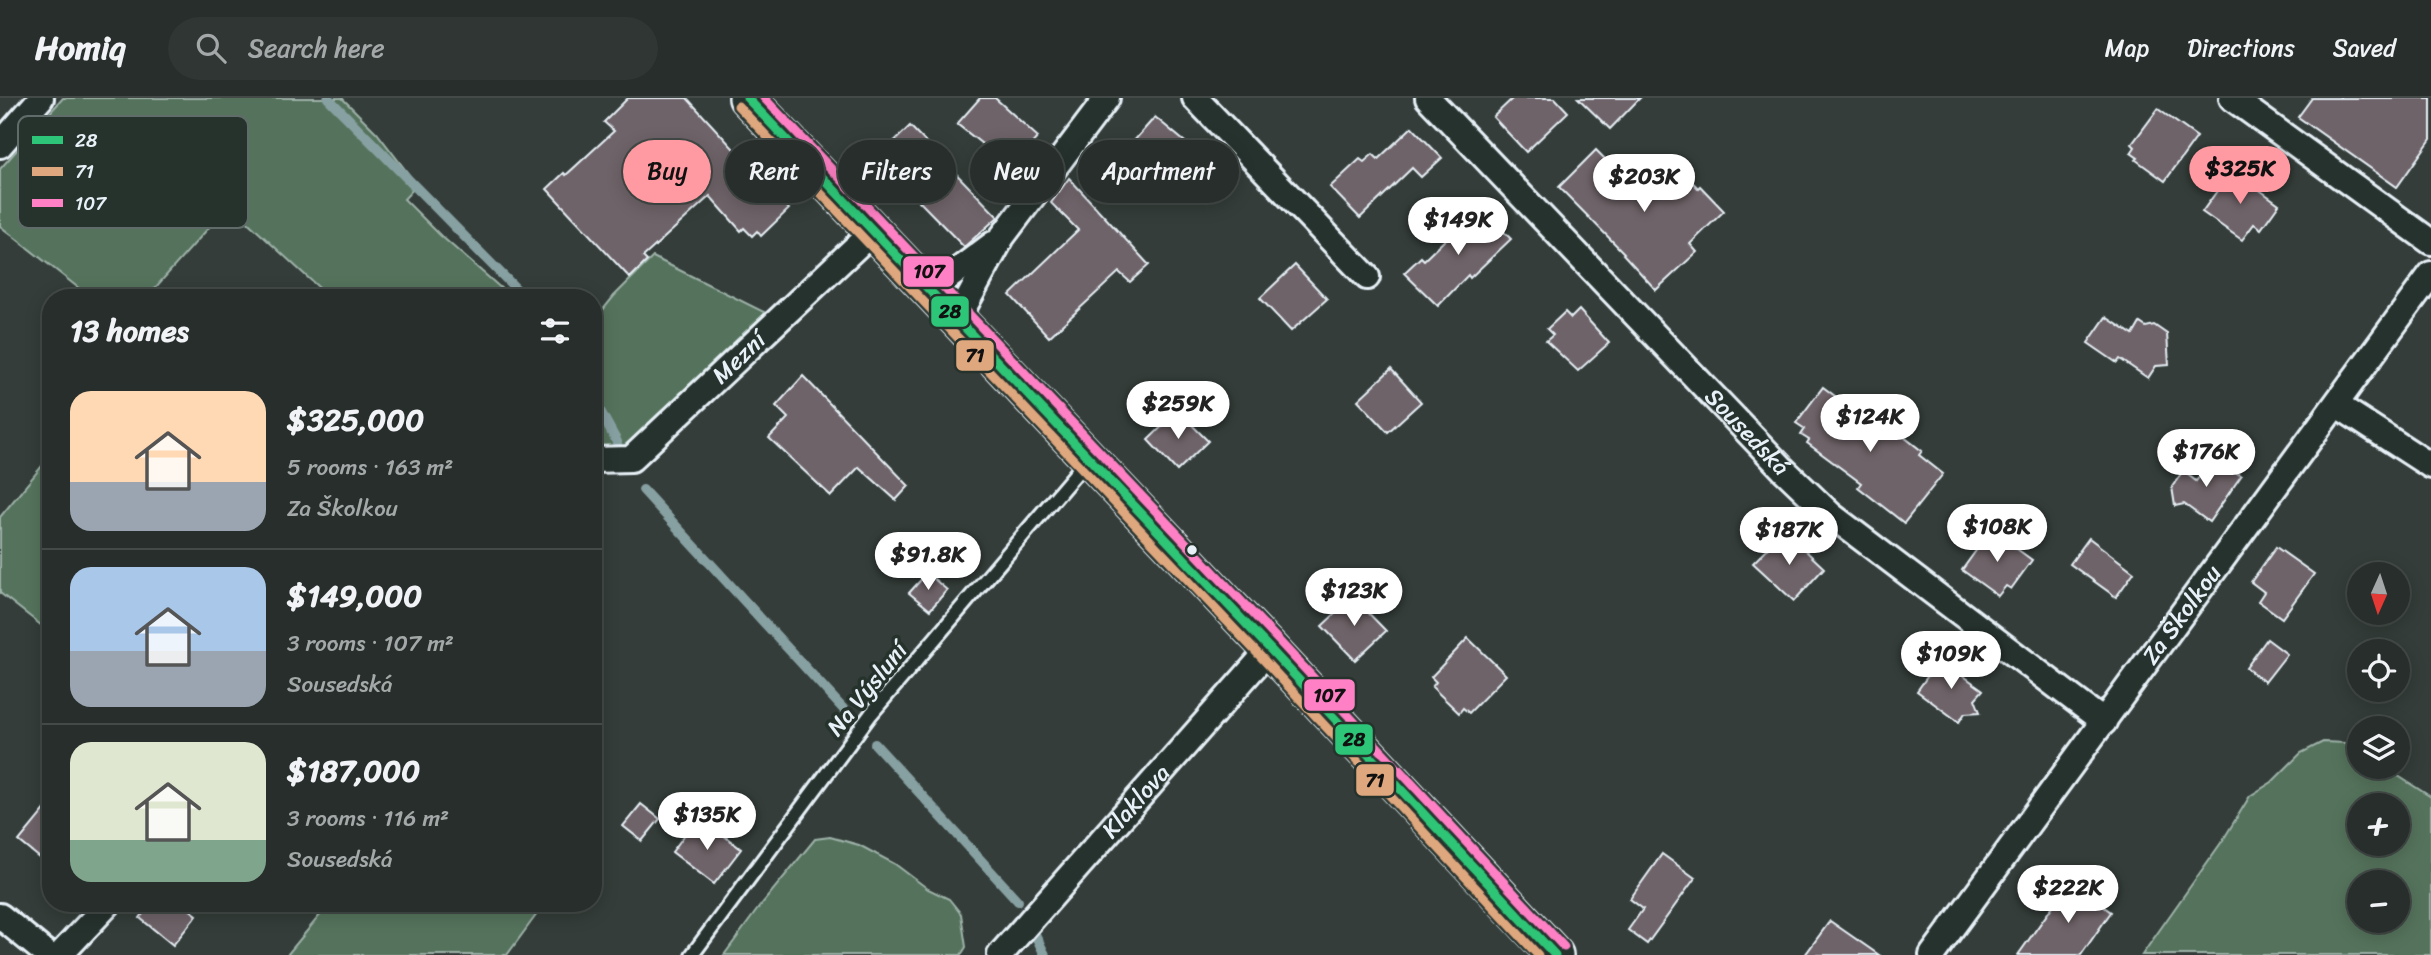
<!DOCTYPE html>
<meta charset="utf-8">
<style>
:root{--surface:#272e2b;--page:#2f3633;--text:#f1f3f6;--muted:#a4a8a9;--line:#434a47;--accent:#ff9aa2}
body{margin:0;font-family:Sriracha,sans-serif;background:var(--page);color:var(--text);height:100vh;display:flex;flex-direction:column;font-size:26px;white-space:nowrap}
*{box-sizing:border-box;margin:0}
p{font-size:23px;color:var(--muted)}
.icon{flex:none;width:38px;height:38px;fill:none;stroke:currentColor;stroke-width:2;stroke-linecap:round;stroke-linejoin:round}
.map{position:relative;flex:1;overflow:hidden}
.sheet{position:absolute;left:42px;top:191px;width:560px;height:623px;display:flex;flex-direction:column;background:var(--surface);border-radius:28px;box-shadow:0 4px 18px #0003,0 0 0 2px var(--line)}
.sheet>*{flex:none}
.banner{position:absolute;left:623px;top:42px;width:665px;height:63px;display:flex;gap:14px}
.needle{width:46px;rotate:183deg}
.controls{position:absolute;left:2347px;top:464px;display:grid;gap:14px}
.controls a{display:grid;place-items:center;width:63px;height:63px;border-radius:50%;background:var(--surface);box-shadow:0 4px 18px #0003,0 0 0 2px var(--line);font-size:35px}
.price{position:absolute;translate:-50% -60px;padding:0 16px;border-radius:24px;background:#fff;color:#222;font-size:23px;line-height:46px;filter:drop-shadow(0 2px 4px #0008)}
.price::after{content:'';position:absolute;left:50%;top:42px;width:21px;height:16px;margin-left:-10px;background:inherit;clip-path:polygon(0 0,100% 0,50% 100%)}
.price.current{background:var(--accent);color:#111}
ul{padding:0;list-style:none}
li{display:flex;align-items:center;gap:21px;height:175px;padding:0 28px}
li+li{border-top:2px solid var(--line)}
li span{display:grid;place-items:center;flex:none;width:196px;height:140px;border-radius:21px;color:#555}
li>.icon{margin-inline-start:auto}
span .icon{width:84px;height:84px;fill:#fffc;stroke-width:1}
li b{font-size:30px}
h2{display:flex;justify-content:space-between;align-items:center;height:84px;padding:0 28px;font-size:30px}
.tag{padding:0 24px;border-radius:32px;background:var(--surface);box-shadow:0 4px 18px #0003,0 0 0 2px var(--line);font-size:24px;line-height:63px}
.tag.current{background:var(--accent);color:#111}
header{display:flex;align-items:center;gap:42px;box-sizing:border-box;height:98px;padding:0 35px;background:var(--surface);border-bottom:2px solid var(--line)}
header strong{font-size:33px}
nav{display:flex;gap:38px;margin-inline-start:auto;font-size:24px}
.search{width:490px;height:63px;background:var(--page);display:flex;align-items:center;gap:18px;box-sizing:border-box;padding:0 24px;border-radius:38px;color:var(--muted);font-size:26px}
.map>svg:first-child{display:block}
.green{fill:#54735c;stroke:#9eb2aa;stroke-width:2;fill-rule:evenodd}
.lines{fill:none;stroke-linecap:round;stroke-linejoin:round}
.stream{stroke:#87a0a2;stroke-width:10}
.building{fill:#6e6367;stroke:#e8f1f8;stroke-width:2}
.lane-casing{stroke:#e8f1f8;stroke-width:18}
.street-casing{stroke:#e8f1f8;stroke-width:30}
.secondary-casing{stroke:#e8f1f8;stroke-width:40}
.lane{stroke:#26332d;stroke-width:12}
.street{stroke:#26332d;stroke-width:24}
.secondary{stroke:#26332d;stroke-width:35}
.bus-1-casing{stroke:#26332d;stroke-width:14}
.bus-2-casing{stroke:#26332d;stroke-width:14}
.bus-3-casing{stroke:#26332d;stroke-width:14}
.bus-1{stroke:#2dc577;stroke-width:9}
.bus-2{stroke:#dfa77e;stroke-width:9}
.bus-3{stroke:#ff80c5;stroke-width:9}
.bus-dot{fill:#e8f1f8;stroke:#26332d;stroke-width:2.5}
.labels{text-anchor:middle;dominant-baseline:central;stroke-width:7;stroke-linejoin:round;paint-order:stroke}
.street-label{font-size:24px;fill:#e8f1f8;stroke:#26332d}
.key{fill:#26332d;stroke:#606c6a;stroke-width:2}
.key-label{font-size:19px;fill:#e8f1f8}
.line-badge{stroke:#26332d;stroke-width:2.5}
.pale-badge-label{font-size:19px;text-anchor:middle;font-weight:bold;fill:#111}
</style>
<header>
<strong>Homiq</strong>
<div class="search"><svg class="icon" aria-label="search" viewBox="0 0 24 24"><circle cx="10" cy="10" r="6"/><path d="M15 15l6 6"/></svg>Search here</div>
<nav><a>Map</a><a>Directions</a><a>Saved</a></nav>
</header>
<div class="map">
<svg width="2431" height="857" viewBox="0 0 2431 857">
<rect width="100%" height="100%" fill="#343d39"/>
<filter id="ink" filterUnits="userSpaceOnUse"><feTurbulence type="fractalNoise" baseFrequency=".0143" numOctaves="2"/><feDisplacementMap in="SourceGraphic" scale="14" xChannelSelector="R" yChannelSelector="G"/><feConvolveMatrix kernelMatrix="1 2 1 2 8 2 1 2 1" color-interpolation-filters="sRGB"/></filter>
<g filter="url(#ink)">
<g class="green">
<path d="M63 0H342L377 35 417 87 404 101 440 137 511 199H329L229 107 147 199H90L0 128V71Z"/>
<path d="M653 159 772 218 621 359 593 358V224L614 198Z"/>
<path d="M51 357V535L0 495V419Z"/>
<path d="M2323 644 2346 645 2359 653V668L2384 669 2431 699V857H2142L2223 742 2250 698 2272 684 2301 655ZM2398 707V746H2359V707ZM2398 784V822H2359V784Z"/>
<path d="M830 739 859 747 895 766 928 791 949 801 961 816 966 849 961 857H724L760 808 815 741Z"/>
<path d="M330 805H545L507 857H287Z"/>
</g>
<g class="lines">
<g class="stream">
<path d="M328 0 525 200"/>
<path d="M593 300 617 344"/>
<path d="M643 392 847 615"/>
<path d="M875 646 1018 803"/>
<path d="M1032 830 1045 857"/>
</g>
</g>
<g class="building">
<path d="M628 0H687L789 111 761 138 757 133 752 138 744 130 741 133 710 98 643 159 647 163 630 180 547 91 564 75 566 77 614 33 604 24Z"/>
<path d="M980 0H995L1038 39 1011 69 957 26Z"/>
<path d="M1513 0H1555L1568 14 1526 54 1493 19Z"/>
<path d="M1578 0H1640L1610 31Z"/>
<path d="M2312 0H2431V41L2397 89 2298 19Z"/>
<path d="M2158 11 2197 39 2165 83 2136 62 2138 60 2131 55 2135 49 2132 46Z"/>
<path d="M1155 19 1191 49 1170 74 1163 69 1155 77 1126 52Z"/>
<path d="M910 28 998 119 964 149 877 60Z"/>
<path d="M1412 29 1442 60 1421 79 1412 70 1360 120 1330 89 1360 61 1364 64 1373 56 1378 61Z"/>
<path d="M1596 52 1638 94 1671 62 1698 90 1700 88 1724 113 1690 146 1697 154 1656 192 1623 156 1624 155 1559 89Z"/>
<path d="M2232 72 2279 106 2261 131 2254 126 2242 142 2202 114Z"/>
<path d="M1069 80 1149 167 1130 184 1119 174 1049 239 1010 197 1078 132 1051 105Z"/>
<path d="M1479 109 1511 141 1470 180 1468 177 1438 208 1404 175 1421 159 1424 162Z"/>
<path d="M1295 167 1327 201 1291 233 1260 200Z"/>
<path d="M1579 212 1609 245 1578 273 1546 243 1553 237 1547 231 1565 214 1571 220Z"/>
<path d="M2106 219 2133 237 2140 225 2146 229 2154 227 2167 236 2169 267 2156 268 2148 280 2120 261 2117 265 2088 245Z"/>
<path d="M1391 271 1421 304 1388 334 1358 302Z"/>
<path d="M803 278 909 388 896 402 859 369 831 398 769 340 788 320 776 308Z"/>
<path d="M1823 289 1863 319 1868 311 1922 353 1919 357 1943 376 1904 425 1858 389 1861 385 1807 345 1809 342 1801 337 1805 331 1796 325Z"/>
<path d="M1178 313 1208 343 1177 373 1148 342Z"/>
<path d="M2215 359 2241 378 2209 424 2184 406 2175 408 2172 389 2183 373 2196 383Z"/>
<path d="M1991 432 2032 462 2011 491 2006 488 1998 498 1962 472Z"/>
<path d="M1790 438 1824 470 1794 503 1753 465 1777 441 1783 446Z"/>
<path d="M2089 440 2134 474 2116 499 2070 466Z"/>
<path d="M2276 449 2314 476 2282 520 2258 503 2264 494 2251 484Z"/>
<path d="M927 475 947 492 930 512 909 495Z"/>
<path d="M1353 499 1386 533 1355 562 1322 528Z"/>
<path d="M1468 540 1506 577 1469 615 1463 610 1459 615 1432 589 1436 584 1431 579Z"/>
<path d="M2267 541 2287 556 2265 584 2246 570Z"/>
<path d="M1940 561 1983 592 1975 601 1980 614 1965 615 1959 624 1917 593Z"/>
<path d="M51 704V769L19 743Z"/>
<path d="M641 706 660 721 642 743 623 728Z"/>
<path d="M705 723 741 751 714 786 672 754 689 731 697 736Z"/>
<path d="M1662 756 1695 780 1647 846 1628 832 1643 811 1630 801Z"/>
<path d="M2070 784 2111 814 2081 857H2018Z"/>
<path d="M151 805H181L197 817 173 847 140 820Z"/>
<path d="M1830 823 1879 857H1805Z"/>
</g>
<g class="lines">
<defs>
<path id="lane" d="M692 857 871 616 1088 361"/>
<g id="street">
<path d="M1195 0 1367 179"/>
<path id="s1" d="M1428 0 1783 371 1831 417 2104 624"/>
<path d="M2232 0 2431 144"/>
<path d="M0 47 41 0"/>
<path d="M929 194 993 146"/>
<path d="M957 222 1002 139 1107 0"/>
<path d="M2337 307 2431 368"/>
<path id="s2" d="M593 362 631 361 873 133"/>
<path d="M0 818 48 857"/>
<path d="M60 857 109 805"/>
<path id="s3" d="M1000 857 1270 551"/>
<path id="s4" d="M1932 857 2431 176"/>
</g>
<path id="secondary" d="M747 0 1270 551 1555 857"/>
</defs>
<use href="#lane" class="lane-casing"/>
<use href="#street" class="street-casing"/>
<use href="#secondary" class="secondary-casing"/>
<use href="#lane" class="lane"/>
<use href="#street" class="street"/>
<use href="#secondary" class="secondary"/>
<defs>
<path id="bus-1" d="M747 0 1270 551 1555 857"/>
<path id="bus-2" d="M738 8 1261 559 1538 857"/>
<path id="bus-3" d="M764 0 1279 543 1564 849"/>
</defs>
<use href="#bus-1" class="bus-1-casing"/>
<use href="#bus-2" class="bus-2-casing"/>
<use href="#bus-3" class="bus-3-casing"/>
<use href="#bus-1" class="bus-1"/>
<use href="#bus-2" class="bus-2"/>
<use href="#bus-3" class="bus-3"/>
</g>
</g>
<circle class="bus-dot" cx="1192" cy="452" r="6"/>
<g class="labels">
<g class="street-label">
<text stroke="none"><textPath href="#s2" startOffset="186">Mezní</textPath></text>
<text stroke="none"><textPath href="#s1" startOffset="462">Sousedská</textPath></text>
<text stroke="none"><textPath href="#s4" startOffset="422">Za Školkou</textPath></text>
<text transform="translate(867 591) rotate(-51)">Na Výsluní</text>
<text stroke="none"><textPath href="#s3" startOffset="205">Klaklova</textPath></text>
</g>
</g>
<rect x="18" y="18" width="230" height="112" rx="10" class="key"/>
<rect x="32" y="38" width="31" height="8" fill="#2dc577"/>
<rect x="32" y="69" width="31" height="9" fill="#dfa77e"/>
<rect x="32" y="101" width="31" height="8" fill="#ff80c5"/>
<g class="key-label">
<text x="75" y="49">28</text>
<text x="75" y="80">71</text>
<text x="75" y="112">107</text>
</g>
<g class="line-badge">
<rect x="902" y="157" width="53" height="33" rx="7" fill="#ff80c5"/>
<rect x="930" y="197" width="40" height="33" rx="7" fill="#2dc577"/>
<rect x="955" y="241" width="40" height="33" rx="7" fill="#dfa77e"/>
<rect x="1303" y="580" width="53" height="34" rx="7" fill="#ff80c5"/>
<rect x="1334" y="625" width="40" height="33" rx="7" fill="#2dc577"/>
<rect x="1355" y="665" width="40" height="34" rx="7" fill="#dfa77e"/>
</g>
<g class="pale-badge-label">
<text x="929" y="180">107</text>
<text x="950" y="220">28</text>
<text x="975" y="264">71</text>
<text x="1329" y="604">107</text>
<text x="1354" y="648">28</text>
<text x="1375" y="689">71</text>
</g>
</svg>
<div class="controls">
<a><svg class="needle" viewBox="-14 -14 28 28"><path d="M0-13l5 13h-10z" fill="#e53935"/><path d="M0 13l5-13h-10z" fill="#a4a8a9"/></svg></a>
<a><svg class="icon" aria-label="locate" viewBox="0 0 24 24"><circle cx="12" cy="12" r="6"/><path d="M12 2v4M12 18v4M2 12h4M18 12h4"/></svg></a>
<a><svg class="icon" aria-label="layers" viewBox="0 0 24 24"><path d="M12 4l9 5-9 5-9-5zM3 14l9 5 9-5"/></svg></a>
<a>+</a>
<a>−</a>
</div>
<b class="price current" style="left:2240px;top:108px">$325K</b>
<b class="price" style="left:1644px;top:116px">$203K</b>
<b class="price" style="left:1458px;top:159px">$149K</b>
<b class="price" style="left:1178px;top:343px">$259K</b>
<b class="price" style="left:1870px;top:356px">$124K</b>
<b class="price" style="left:2206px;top:391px">$176K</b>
<b class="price" style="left:1997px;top:466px">$108K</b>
<b class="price" style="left:1789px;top:469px">$187K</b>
<b class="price" style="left:928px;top:494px">$91.8K</b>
<b class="price" style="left:1354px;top:530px">$123K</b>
<b class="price" style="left:1951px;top:593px">$109K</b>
<b class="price" style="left:707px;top:754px">$135K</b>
<b class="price" style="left:2068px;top:827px">$222K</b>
<div class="banner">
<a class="tag current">Buy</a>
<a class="tag">Rent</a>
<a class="tag">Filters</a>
<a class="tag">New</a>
<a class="tag">Apartment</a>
</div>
<section class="sheet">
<h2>13 homes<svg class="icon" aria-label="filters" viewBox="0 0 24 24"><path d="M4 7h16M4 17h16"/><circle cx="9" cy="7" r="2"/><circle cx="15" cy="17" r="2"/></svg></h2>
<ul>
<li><span style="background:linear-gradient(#ffd9b3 65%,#9aa5b1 0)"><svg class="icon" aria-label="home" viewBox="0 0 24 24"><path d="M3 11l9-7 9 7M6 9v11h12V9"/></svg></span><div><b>$325,000</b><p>5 rooms · 163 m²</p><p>Za Školkou</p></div></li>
<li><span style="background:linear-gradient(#a9c7e8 60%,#9aa5b1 0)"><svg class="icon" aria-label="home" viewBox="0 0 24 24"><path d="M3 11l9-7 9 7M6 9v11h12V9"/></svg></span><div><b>$149,000</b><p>3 rooms · 107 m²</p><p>Sousedská</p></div></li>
<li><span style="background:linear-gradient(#dfe7d0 70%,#7fa58c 0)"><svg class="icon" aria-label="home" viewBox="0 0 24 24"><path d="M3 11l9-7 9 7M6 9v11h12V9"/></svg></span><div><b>$187,000</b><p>3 rooms · 116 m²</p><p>Sousedská</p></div></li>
</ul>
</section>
</div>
